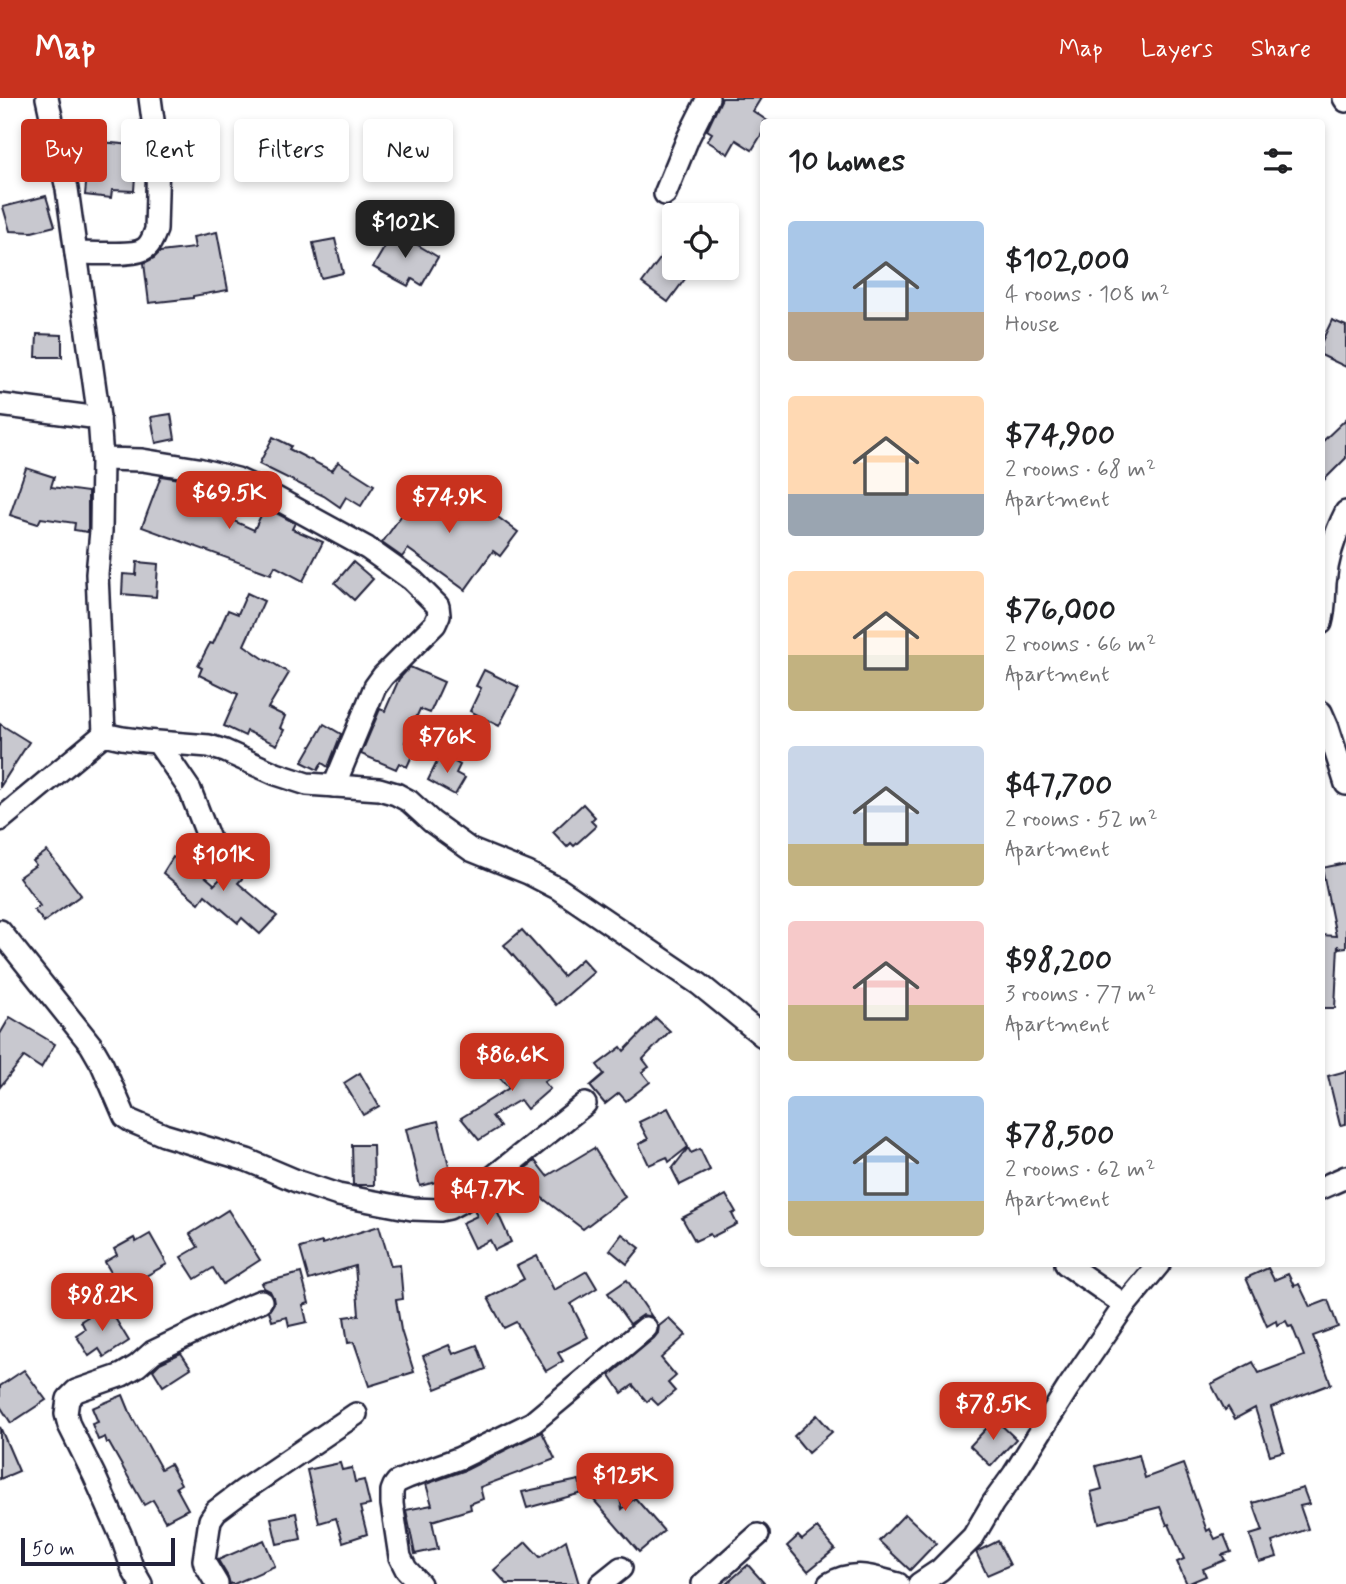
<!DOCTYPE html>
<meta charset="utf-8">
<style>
:root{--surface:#fff;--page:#f2f2f2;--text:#202124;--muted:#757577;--accent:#c8321e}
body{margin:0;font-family:Mynerve,sans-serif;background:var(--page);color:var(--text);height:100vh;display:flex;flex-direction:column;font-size:26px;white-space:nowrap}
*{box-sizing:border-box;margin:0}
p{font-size:23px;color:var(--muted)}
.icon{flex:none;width:38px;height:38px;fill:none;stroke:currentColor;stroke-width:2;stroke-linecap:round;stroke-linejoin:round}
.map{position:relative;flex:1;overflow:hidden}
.sheet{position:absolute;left:760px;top:21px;width:565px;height:1148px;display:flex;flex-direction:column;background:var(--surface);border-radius:7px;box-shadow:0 4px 10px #0003}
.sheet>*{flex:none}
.top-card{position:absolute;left:21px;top:21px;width:634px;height:63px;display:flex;gap:14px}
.buttons{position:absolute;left:662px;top:105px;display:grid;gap:14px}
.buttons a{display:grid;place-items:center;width:77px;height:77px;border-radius:7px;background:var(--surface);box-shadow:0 4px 10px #0003;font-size:35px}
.scale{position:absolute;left:21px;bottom:18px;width:154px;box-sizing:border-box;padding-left:7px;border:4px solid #22223b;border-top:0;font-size:19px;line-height:24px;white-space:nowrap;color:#22223b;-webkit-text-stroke:5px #fff;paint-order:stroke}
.price{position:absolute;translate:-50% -60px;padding:0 16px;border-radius:14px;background:var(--accent);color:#fff;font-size:23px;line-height:46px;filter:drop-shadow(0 2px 4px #0008)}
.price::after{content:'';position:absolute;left:50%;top:42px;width:21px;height:16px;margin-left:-10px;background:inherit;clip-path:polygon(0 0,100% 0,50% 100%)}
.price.selected{background:#222;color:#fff}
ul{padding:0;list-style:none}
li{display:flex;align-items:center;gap:21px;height:175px;padding:0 28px}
li span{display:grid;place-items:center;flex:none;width:196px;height:140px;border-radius:7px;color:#555}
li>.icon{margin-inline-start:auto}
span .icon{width:84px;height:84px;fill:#fffc;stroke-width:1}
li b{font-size:30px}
h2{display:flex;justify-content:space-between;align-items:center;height:84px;padding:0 28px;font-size:30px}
.pill{padding:0 24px;border-radius:7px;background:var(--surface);box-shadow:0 4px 10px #0003;font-size:24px;line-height:63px}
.pill.selected{background:var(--accent);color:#fff}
header{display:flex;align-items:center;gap:42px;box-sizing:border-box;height:98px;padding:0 35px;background:var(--accent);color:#fff}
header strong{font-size:33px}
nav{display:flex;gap:38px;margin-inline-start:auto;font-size:24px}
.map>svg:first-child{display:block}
.building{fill:#c8c8cf;stroke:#22223b;stroke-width:2}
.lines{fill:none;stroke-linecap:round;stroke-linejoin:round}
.minor-casing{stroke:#22223b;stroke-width:26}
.minor{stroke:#fff;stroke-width:21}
</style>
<header>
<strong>Map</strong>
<nav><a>Map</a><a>Layers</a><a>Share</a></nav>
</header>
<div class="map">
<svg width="1346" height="1486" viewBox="0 0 1346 1486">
<rect width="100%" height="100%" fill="#fff"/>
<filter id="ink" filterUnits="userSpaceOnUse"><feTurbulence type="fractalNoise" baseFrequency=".0143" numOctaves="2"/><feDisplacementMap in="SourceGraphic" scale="14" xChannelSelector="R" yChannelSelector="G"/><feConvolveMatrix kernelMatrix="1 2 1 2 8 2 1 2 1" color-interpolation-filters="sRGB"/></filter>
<g filter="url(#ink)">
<g class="building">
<path d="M722 0H761L753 13 769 24H763V34L752 52 736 42 728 56 707 43 712 35 707 32Z"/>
<path d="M90 43 143 48 144 79 135 78 134 93 112 92 111 100 85 97Z"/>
<path d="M46 98 55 128 32 134 10 133 3 109Z"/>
<path d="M394 133 438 159 422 187 412 181 408 188 373 169Z"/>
<path d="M217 134 228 192 193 198V200L149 205 144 165 154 160 160 154 195 150 193 139Z"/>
<path d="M335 141 343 175 321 180 313 145Z"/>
<path d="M674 142V170H693L668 204 642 185Z"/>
<path d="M1332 222 1346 228V269L1321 257V245Z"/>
<path d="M37 236 62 237V259H36Z"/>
<path d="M171 316 175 341 156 345 151 319Z"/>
<path d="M1346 321V360L1321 385V345Z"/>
<path d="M273 339 291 348 289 351 332 373 338 364 374 387 361 408 346 399 340 409 324 398 259 366Z"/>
<path d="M26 370 54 379 51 389 88 394V434L74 432 75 425 41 420 38 426 10 417Z"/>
<path d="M161 378 186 382 209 391 206 399 212 401 209 412 254 432 265 409 295 425 292 431 323 444 303 483 275 468 271 476 142 429Z"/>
<path d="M425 384 473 416 480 406 518 434 500 458 493 453 465 492 408 451 402 459 382 445Z"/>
<path d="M137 464 158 466 156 499 122 496 123 476 136 477Z"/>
<path d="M353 464 373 481 354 502 335 485Z"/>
<path d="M247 495 264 503 244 547 267 563 268 562 289 575 268 610 285 618 280 630 284 632 277 647 247 633 245 638 224 628 238 596 199 577 202 570 198 568 210 545 213 546 228 512 238 516Z"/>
<path d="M410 569 444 584 430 615 420 611 405 644 416 649 407 669 399 665 396 671 361 656 380 611 385 613 399 581Z"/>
<path d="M484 572 519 589 499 628 470 613 481 590 476 588Z"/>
<path d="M0 626 29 644 0 689Z"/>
<path d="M324 626 341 636 328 669 322 665 318 672 302 664Z"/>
<path d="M441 656 460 667 456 675 465 680 455 697 428 682Z"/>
<path d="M583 706 595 719 591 723 596 728 574 748 571 745 567 749 553 734Z"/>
<path d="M47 753 81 797 44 824 34 812 40 808 19 779 36 767 33 763Z"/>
<path d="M173 759 191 770 193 768 214 786 213 788 228 773 234 763 248 774 238 785 277 818 260 836 242 820 238 825 205 797 199 805 163 775Z"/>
<path d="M1346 765V849L1338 850V847L1335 910H1321V837L1336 838 1322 770Z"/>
<path d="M522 832 563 878 582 861 594 874 556 907 504 847Z"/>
<path d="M10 919 55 946 41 970 24 959 0 989V936Z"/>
<path d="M656 920 670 933 643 961 649 969 642 974 650 984 626 1003 619 995 605 1006 590 988 604 976 597 967 621 949 624 953Z"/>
<path d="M530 950 553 977 544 984 550 991 527 1011 520 1002 492 1018 500 1029 479 1042 461 1020 509 990 498 978Z"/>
<path d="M1346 973V1026L1340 1027 1328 978Z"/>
<path d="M360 975 379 1008 363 1017 344 985Z"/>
<path d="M668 1010 688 1049 669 1064 667 1059 649 1067 639 1046 648 1041 639 1024Z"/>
<path d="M438 1023 452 1080 420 1088 406 1031Z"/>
<path d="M352 1047H373L374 1087H353Z"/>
<path d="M594 1050 625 1099 583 1131 524 1086 519 1091 511 1081 535 1063 547 1078Z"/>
<path d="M688 1050 691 1055 700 1051 710 1072 680 1087 672 1071Z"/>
<path d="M726 1097 736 1114 732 1116 737 1126 712 1139 710 1136 695 1143 682 1120Z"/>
<path d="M491 1100 511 1144 495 1152 490 1142 474 1150 462 1125 477 1118 474 1111Z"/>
<path d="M228 1112 260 1162 223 1186 213 1170 195 1181 181 1159 198 1149 190 1136Z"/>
<path d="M379 1128 391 1168 400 1167 403 1201 396 1202 401 1232 414 1274 369 1288 354 1244 348 1245 344 1219 359 1217 355 1168 309 1182 300 1150 322 1144V1146Z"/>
<path d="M150 1136 167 1166 121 1192 105 1164 117 1157 114 1151 134 1140 136 1144Z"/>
<path d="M622 1136 640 1150 627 1166 610 1152Z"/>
<path d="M537 1158 554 1192 587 1173 597 1190 571 1206 588 1239 558 1255 563 1263 546 1273 516 1224 504 1230 488 1200 524 1181 517 1168Z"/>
<path d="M1268 1170 1274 1182 1288 1176 1294 1188 1299 1186 1310 1209 1328 1202 1338 1229 1313 1238 1331 1286 1271 1309 1284 1353 1270 1357 1255 1310 1235 1321 1228 1309 1225 1312 1211 1286 1253 1264 1259 1275 1304 1258 1292 1228 1289 1229 1286 1223 1277 1227 1276 1223 1267 1228 1246 1180Z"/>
<path d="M301 1175 309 1205 303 1207 307 1224 289 1228 287 1219 272 1223 269 1213 274 1205 273 1199 270 1193 264 1190 262 1185Z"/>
<path d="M627 1182 652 1219 643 1217 630 1226 608 1195Z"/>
<path d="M107 1207 129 1243 104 1259 99 1251 89 1258 76 1237 85 1231 81 1223Z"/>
<path d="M669 1220 686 1237 661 1260 676 1278 668 1285 675 1293 658 1307 651 1300 647 1304 633 1287 622 1295 610 1277 654 1240 658 1235 659 1228Z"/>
<path d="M449 1247 453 1256 477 1247 486 1271 436 1291 423 1258Z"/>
<path d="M181 1255 191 1270 163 1288 153 1272 160 1265Z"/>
<path d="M24 1272 46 1302 11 1325 0 1308V1288Z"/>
<path d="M123 1297 132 1319 161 1371 170 1366 181 1386 176 1389 188 1411 165 1423 153 1402 144 1407 109 1345H107L105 1339 98 1342 92 1326 98 1324 92 1310Z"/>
<path d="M817 1317 832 1334 808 1355 794 1338Z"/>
<path d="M995 1321 1016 1341 991 1368 970 1348Z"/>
<path d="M0 1329 19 1373 0 1381Z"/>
<path d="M542 1334 555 1361 480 1389 483 1401 470 1406 471 1411 432 1423 438 1451 415 1456 406 1412 432 1407 426 1386 466 1372Z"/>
<path d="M1139 1357 1145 1380 1183 1366 1207 1433 1210 1431 1215 1441 1224 1437 1231 1454 1222 1457 1225 1462 1203 1471 1206 1478 1187 1486 1177 1464 1184 1461 1169 1426 1167 1427 1160 1409 1099 1425 1091 1394 1102 1391 1096 1368Z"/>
<path d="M340 1365 342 1372 352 1370 355 1384 364 1382 370 1407 360 1409 367 1436 343 1444 336 1420 319 1425 307 1372Z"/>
<path d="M616 1375 622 1411 635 1400 664 1433 639 1454 586 1393 604 1378Z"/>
<path d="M579 1382 582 1395 527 1410 522 1394Z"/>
<path d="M1303 1390 1309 1406 1300 1408 1308 1431 1272 1444 1277 1459 1259 1464 1250 1437 1263 1433 1253 1405Z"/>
<path d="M296 1415 301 1441 277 1446 271 1420Z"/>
<path d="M905 1416 936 1445 910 1472 879 1443Z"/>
<path d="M817 1430 835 1451 808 1473 787 1448 798 1438 802 1442Z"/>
<path d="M264 1442 275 1468 234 1486H230L228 1479 218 1462Z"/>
<path d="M566 1442 579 1486H507L494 1472 526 1444 540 1459Z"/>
<path d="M998 1443 1010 1467 987 1477 976 1454Z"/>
<path d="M748 1467 765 1486H726Z"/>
</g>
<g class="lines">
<defs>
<g id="minor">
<path d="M47 0 67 91 99 320 102 361 142 362 198 371 237 381 265 394 367 450 412 482 438 508 439 517 435 526 383 578 375 589 334 688"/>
<path d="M1344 0 1346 3"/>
<path d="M665 96 688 40 708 0"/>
<path d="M76 155C91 155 134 158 144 151 151 147 153 139 156 132L158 59 150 0"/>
<path d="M0 307 99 320"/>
<path d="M102 361 101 433 97 476 104 636"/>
<path d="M1321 525C1325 511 1324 499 1325 485 1327 460 1335 436 1346 414"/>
<path d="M1321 614 1328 630 1346 686"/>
<path d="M158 645 190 692 218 764"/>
<path d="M0 722 104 636 122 640 145 643 209 648 225 653 276 676 307 686 379 691 396 696 409 703 432 724 471 752 528 775 559 791 699 886 763 938"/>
<path d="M0 833 91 947 102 966 125 1019 131 1023 164 1037 247 1062 299 1084 338 1097 412 1111 440 1112 449 1110 464 1102 585 1006"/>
<path d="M1321 1090 1346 1079"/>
<path d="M1066 1166 1125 1207"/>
<path d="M141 1486 133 1472 122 1440 94 1377 69 1327 66 1316 68 1301 76 1293 122 1277 137 1268 153 1254 244 1210 261 1203"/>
<path d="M217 1486 205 1466 204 1462 210 1422 216 1413 244 1392 356 1316"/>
<path d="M420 1486 406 1471 400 1459 392 1406V1393L394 1388 397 1384 408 1379 460 1360 532 1325 646 1230"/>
<path d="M601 1486 621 1470"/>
<path d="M703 1486 758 1437"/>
<path d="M829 1486C854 1471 872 1479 898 1486"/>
<path d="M919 1486 940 1472 973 1439 993 1405 1014 1376 1068 1290 1125 1207 1159 1166"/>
</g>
</defs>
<use href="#minor" class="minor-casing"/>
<use href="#minor" class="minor"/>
</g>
</g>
</svg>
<div class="buttons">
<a><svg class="icon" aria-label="locate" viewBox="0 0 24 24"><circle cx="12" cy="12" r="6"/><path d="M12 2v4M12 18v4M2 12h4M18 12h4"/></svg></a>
</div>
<div class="scale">50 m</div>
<b class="price selected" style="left:405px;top:162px">$102K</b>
<b class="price" style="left:229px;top:433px">$69.5K</b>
<b class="price" style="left:449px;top:437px">$74.9K</b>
<b class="price" style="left:447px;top:677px">$76K</b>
<b class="price" style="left:223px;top:795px">$101K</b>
<b class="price" style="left:512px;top:995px">$86.6K</b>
<b class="price" style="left:487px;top:1129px">$47.7K</b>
<b class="price" style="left:102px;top:1235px">$98.2K</b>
<b class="price" style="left:993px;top:1344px">$78.5K</b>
<b class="price" style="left:625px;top:1415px">$125K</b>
<div class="top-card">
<a class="pill selected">Buy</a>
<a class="pill">Rent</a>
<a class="pill">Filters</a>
<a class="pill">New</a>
</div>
<section class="sheet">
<h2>10 homes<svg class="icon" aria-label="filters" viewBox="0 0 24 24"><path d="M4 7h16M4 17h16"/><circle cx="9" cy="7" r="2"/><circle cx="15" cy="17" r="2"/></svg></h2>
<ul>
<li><span style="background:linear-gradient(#a9c7e8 65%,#b9a48a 0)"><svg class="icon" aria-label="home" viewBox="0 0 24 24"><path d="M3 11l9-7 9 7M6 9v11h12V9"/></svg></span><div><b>$102,000</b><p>4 rooms · 108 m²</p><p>House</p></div></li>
<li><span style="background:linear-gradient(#ffd9b3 70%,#9aa5b1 0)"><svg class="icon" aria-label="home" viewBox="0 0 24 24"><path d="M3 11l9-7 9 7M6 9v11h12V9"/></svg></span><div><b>$74,900</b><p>2 rooms · 68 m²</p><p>Apartment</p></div></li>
<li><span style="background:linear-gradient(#ffd9b3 60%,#c2b280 0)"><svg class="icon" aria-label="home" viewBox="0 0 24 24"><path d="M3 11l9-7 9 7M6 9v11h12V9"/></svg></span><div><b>$76,000</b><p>2 rooms · 66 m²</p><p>Apartment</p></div></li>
<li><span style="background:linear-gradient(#c9d6e8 70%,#c2b280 0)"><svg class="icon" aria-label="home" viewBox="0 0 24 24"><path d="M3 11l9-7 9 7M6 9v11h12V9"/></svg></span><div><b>$47,700</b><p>2 rooms · 52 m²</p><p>Apartment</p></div></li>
<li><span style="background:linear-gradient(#f6c9c9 60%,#c2b280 0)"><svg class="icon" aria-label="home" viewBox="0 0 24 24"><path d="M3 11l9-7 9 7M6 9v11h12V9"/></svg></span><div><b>$98,200</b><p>3 rooms · 77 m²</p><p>Apartment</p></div></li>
<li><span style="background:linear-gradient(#a9c7e8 75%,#c2b280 0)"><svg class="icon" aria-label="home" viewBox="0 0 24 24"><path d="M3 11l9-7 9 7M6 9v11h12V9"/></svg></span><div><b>$78,500</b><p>2 rooms · 62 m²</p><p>Apartment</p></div></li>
</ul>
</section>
</div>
